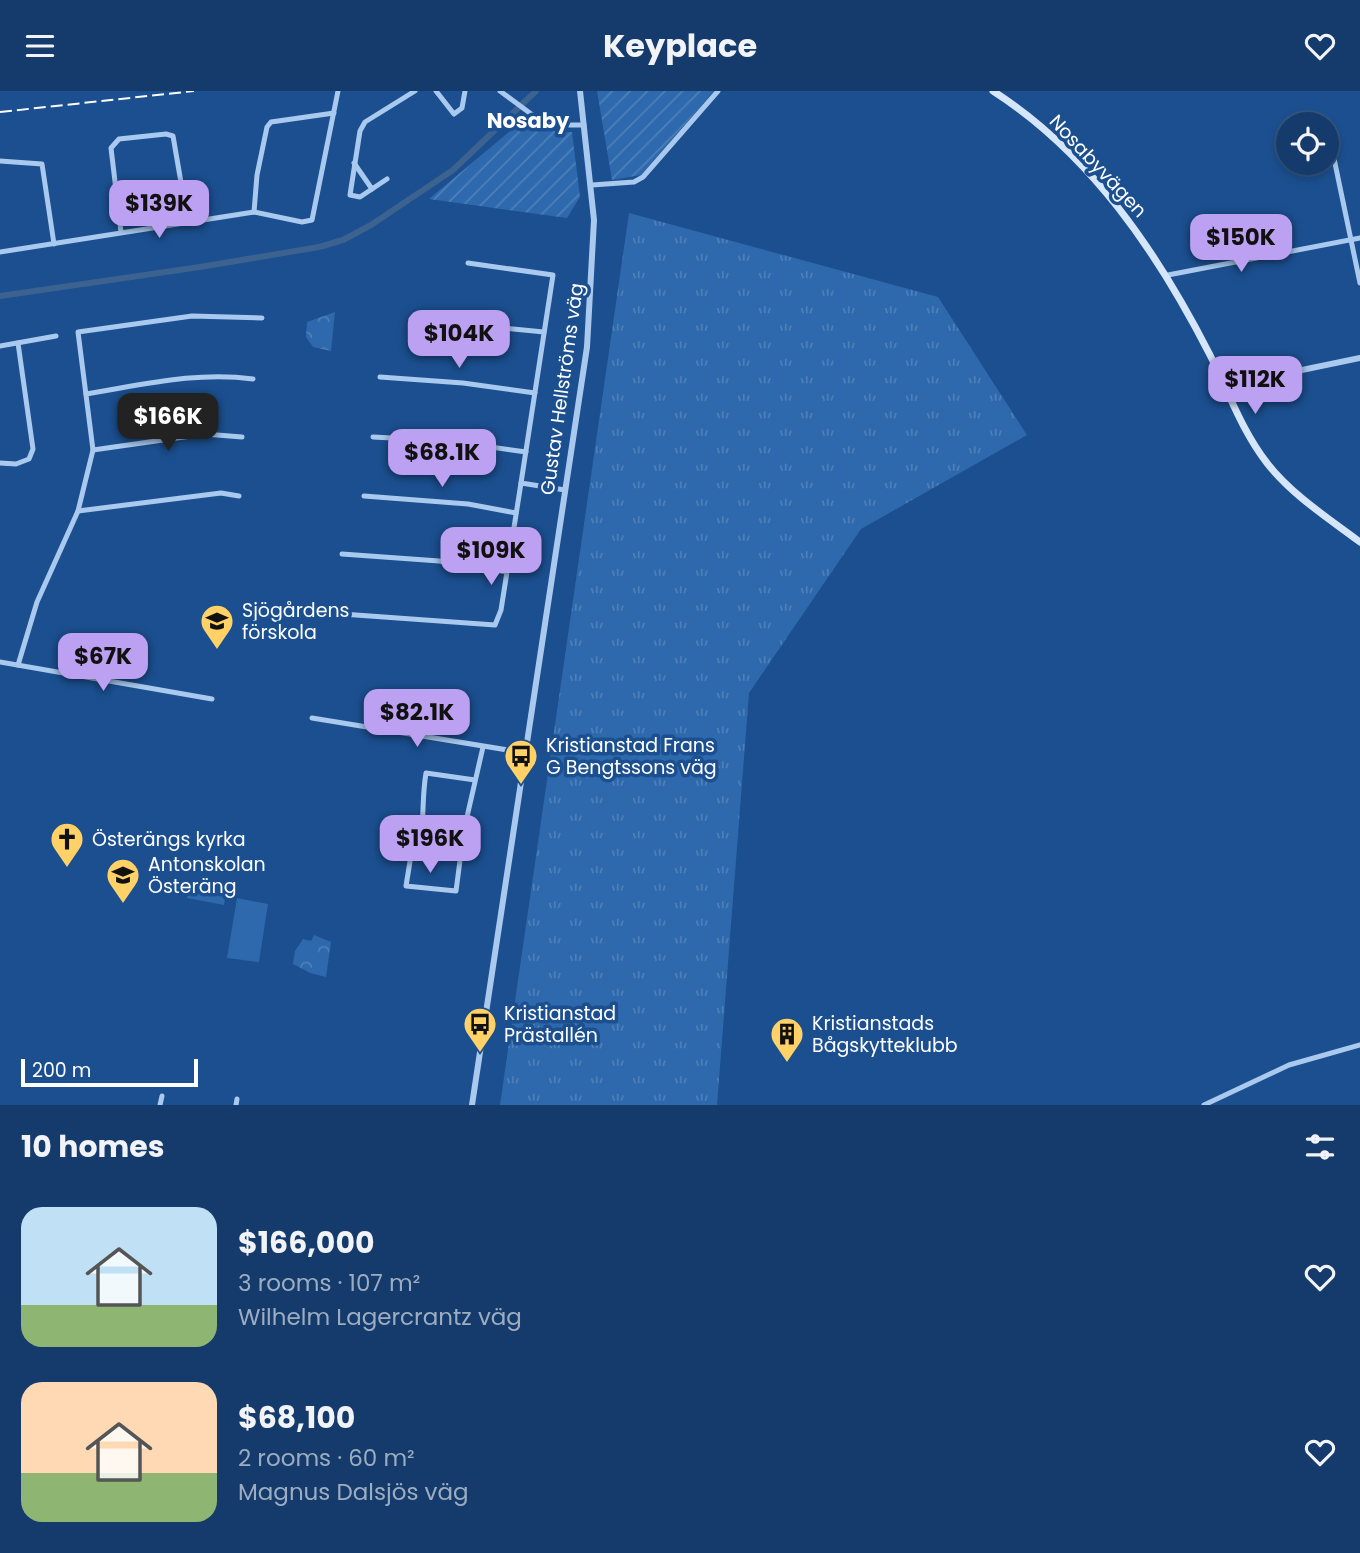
<!DOCTYPE html>
<meta charset="utf-8">
<style>
:root{--surface:#143b6b;--page:#1d4271;--text:#f1f3f6;--muted:#9dadc1;--line:#33557e;--accent:#bca0f2}
body{margin:0;font-family:Poppins,sans-serif;background:var(--page);color:var(--text);height:100vh;display:flex;flex-direction:column;font-size:26px;white-space:nowrap}
*{box-sizing:border-box;margin:0}
p{font-size:23px;color:var(--muted)}
.icon{flex:none;width:38px;height:38px;fill:none;stroke:currentColor;stroke-width:2;stroke-linecap:round;stroke-linejoin:round}
.map{position:relative;height:1014px;overflow:hidden}
.side{display:flex;flex-direction:column;background:var(--surface);flex:1}
.side>*{flex:none}
.fabs{position:absolute;left:1276px;top:21px;display:grid;gap:14px}
.fabs a{display:grid;place-items:center;width:63px;height:63px;border-radius:50%;background:var(--surface);box-shadow:0 4px 10px #0003,0 0 0 2px var(--line);font-size:35px}
.scale{position:absolute;left:21px;bottom:18px;width:177px;box-sizing:border-box;padding-left:7px;border:4px solid #fff;border-top:0;font-size:19px;line-height:24px;white-space:nowrap;color:#fff;-webkit-text-stroke:5px #1b4f8f;paint-order:stroke}
.price{position:absolute;translate:-50% -60px;padding:0 16px;border-radius:14px;background:var(--accent);color:#111;font-size:23px;line-height:46px;filter:drop-shadow(0 2px 4px #0008)}
.price::after{content:'';position:absolute;left:50%;top:42px;width:21px;height:16px;margin-left:-10px;background:inherit;clip-path:polygon(0 0,100% 0,50% 100%)}
.price.on{background:#222;color:#fff}
ul{padding:0;list-style:none}
li{display:flex;align-items:center;gap:21px;height:175px;padding:0 21px}
li span{display:grid;place-items:center;flex:none;width:196px;height:140px;border-radius:21px;color:#555}
li>.icon{margin-inline-start:auto}
span .icon{width:84px;height:84px;fill:#fffc;stroke-width:1}
li b{font-size:30px}
h2{display:flex;justify-content:space-between;align-items:center;height:84px;padding:0 21px;font-size:30px}
header{display:flex;justify-content:space-between;align-items:center;height:91px;padding:0 21px;background:var(--surface);font-size:32px;font-weight:700}
.map>svg:first-child{display:block}
.grass{fill:url(#grass-tufts)}
.park{fill:url(#park-crowns)}
.garden{fill:url(#garden-furrows)}
.pitch{fill:#2e69ad}
.lines{fill:none;stroke-linecap:round;stroke-linejoin:round}
.canal{stroke:#3c6290;stroke-width:6}
.minor{stroke:#a9c9ee;stroke-width:5}
.tertiary{stroke:#a9c9ee;stroke-width:6}
.secondary{stroke:#d6e6fa;stroke-width:7}
.rail{stroke:#fff;stroke-width:2;stroke-dasharray:12 5;stroke-linecap:butt}
.labels{text-anchor:middle;dominant-baseline:central;stroke-width:7;stroke-linejoin:round;paint-order:stroke}
.street-label{font-size:19px;fill:#fff;stroke:#1b4f8f}
.poi-label{font-size:19px;fill:#fff;stroke:#1b4f8f;text-anchor:start}
.neighbourhood-label{font-size:21px;font-weight:bold;fill:#fff;stroke:#1b4f8f}
</style>
<header><svg class="icon" aria-label="menu" viewBox="0 0 24 24"><path d="M4 6h16M4 12h16M4 18h16"/></svg>Keyplace<svg class="icon" aria-label="heart" viewBox="0 0 24 24"><path d="M12 20l-8-8c-3-5 5-10 8-4 3-6 11-1 8 4z"/></svg></header>
<div class="map">
<svg width="1360" height="1014" viewBox="0 0 1360 1014">
<defs>
<pattern id="grass-tufts" width="24" height="20" patternUnits="userSpaceOnUse" patternTransform="scale(1.75)"><rect width="24" height="20" fill="#2e69ad"/><path d="M3 7l-1-3M5 7V3M7 7l1-3M15 17l-1-3M17 17v-4M19 17l1-3" fill="none" stroke="#4d80b9"/></pattern>
<pattern id="park-crowns" width="20" height="18" patternUnits="userSpaceOnUse" patternTransform="scale(1.75)"><rect width="20" height="18" fill="#2e69ad"/><path d="M2 6a3 3 0 1 1 6 0M12 15a3 3 0 1 1 6 0" fill="none" stroke="#4d80b9"/></pattern>
<pattern id="garden-furrows" width="10" height="10" patternUnits="userSpaceOnUse" patternTransform="scale(1.75)"><rect width="10" height="10" fill="#2e69ad"/><path d="M-1 1l2-2M0 10L10 0M9 11l2-2" fill="none" stroke="#4d80b9"/></pattern>
</defs>
<rect width="100%" height="100%" fill="#1b4f8f"/>
<path class="grass" d="M629 122 938 206 1027 344 861 438 749 602 717 1014H500Z"/>
<g class="park">
<path d="M335 221 331 260 313 256 306 246 307 231Z"/>
<path d="M314 844 331 851 326 886 310 882 293 873 295 860 303 848 311 850Z"/>
</g>
<g class="garden">
<path d="M597 0H714L641 84 612 89Z"/>
<path d="M528 25C542 38 553 42 572 41L580 106 567 127 429 108Z"/>
</g>
<g class="pitch">
<path d="M190 789 227 795 224 814 187 807Z"/>
<path d="M237 807 268 813 259 871 227 867Z"/>
</g>
<g class="lines">
<path class="canal" d="M0 205 200 176 319 156 343 149 371 134 453 79 536 0"/>
<g class="minor">
<path d="M436 0 454 23 462 17 465 0"/>
<path d="M500 0 546 34H584"/>
<path d="M1332 58 1360 192"/>
<path d="M0 70 42 73 54 153"/>
<path d="M354 72 372 98"/>
<path d="M387 88 360 106 350 104 360 40 365 31 415 0"/>
<path d="M592 94 634 91 643 86 718 0"/>
<path d="M254 121 257 84 267 36 271 31 334 22"/>
<path d="M121 141 111 57 119 48 166 43 173 45 188 132"/>
<path d="M0 161 254 121 302 131 312 129 338 0"/>
<path d="M468 172 553 184 521 392"/>
<path d="M1168 184 1360 147"/>
<path d="M411 228 544 241"/>
<path d="M0 255 56 245"/>
<path d="M380 286 463 292 535 302"/>
<path d="M86 303C142 294 197 280 253 288"/>
<path d="M373 346 448 350 526 361"/>
<path d="M93 359 205 343 242 346"/>
<path d="M0 372 16 373 29 368 33 358 18 252"/>
<path d="M364 405 468 413 516 422"/>
<path d="M78 420 221 402 239 405"/>
<path d="M342 463 439 470 507 481"/>
<path d="M342 523 495 534 501 519 521 392 565 399"/>
<path d="M0 571 212 608"/>
<path d="M18 574 37 511 78 420 93 359 78 241 192 225 262 227"/>
<path d="M312 627 526 662"/>
<path d="M475 689 426 682C422 705 424 724 421 747L413 752 406 795 456 800 464 739 483 656"/>
<path d="M160 1014 162 1005"/>
<path d="M236 1014 237 1008"/>
<path d="M1204 1014 1289 974 1360 954"/>
</g>
<g class="tertiary">
<path d="M1225 295 1360 267"/>
<path d="M472 1014 587 256 594 129 580 0"/>
</g>
<path class="secondary" d="M993 0C1091 63 1158 162 1210 264 1228 300 1242 340 1267 372 1292 404 1328 427 1360 451"/>
<path class="rail" d="M0 21 194 0"/>
</g>
<defs>
<symbol id="school-pin" viewBox="-11 -11 22 30"><path d="M0 17L-7.5 6A9.5 9.5 0 1 1 7.5 6Z" fill="#ffd166" stroke="#1b4f8f"/><path d="M0-5L7-2L0 1L-7-2ZM-4 1L0 2.5L4 1V4Q0 6-4 4Z" fill="#111"/></symbol>
<symbol id="bus-pin" viewBox="-11 -11 22 30"><path d="M0 17L-7.5 6A9.5 9.5 0 1 1 7.5 6Z" fill="#ffd166" stroke="#1b4f8f"/><path d="M-5-6H5V4H4V6H2V4H-2V6H-4V4H-5ZM-3.5-4V0h7V-4ZM-3.5 1.2v1.5H-2V1.2ZM2 1.2v1.5H3.5V1.2Z" fill="#111"/></symbol>
<symbol id="church-pin" viewBox="-11 -11 22 30"><path d="M0 17L-7.5 6A9.5 9.5 0 1 1 7.5 6Z" fill="#ffd166" stroke="#1b4f8f"/><path d="M-1.2-6h2.4v3.5h3.3v2.4h-3.3V6h-2.4V-.1h-3.3v-2.4h3.3Z" fill="#111"/></symbol>
<symbol id="building-pin" viewBox="-11 -11 22 30"><path d="M0 17L-7.5 6A9.5 9.5 0 1 1 7.5 6Z" fill="#ffd166" stroke="#1b4f8f"/><path d="M-4-6H4V6H1V3H-1V6H-4ZM-2.5-4.3h1.7v1.8h-1.7ZM.8-4.3h1.7v1.8H.8ZM-2.5-1h1.7V.8h-1.7ZM.8-1h1.7V.8H.8Z" fill="#111"/></symbol>
</defs>
<g fill-rule="evenodd">
<use href="#school-pin" x="198" y="511" width="38" height="52"/>
<use href="#bus-pin" x="502" y="646" width="38" height="52"/>
<use href="#church-pin" x="48" y="729" width="38" height="52"/>
<use href="#school-pin" x="104" y="765" width="38" height="52"/>
<use href="#bus-pin" x="461" y="914" width="38" height="52"/>
<use href="#building-pin" x="768" y="924" width="38" height="52"/>
</g>
<g class="labels">
<g class="street-label">
<text transform="translate(1098 75) rotate(47)">Nosabyvägen</text>
<text transform="translate(562 298) rotate(-82)">Gustav Hellströms väg</text>
</g>
<g class="poi-label">
<text x="242" y="519">Sjögårdens<tspan x="242" dy="22">förskola</tspan></text>
<text x="546" y="654">Kristianstad Frans<tspan x="546" dy="22">G Bengtssons väg</tspan></text>
<text x="92" y="748">Österängs kyrka</text>
<text x="148" y="773">Antonskolan<tspan x="148" dy="22">Österäng</tspan></text>
<text x="504" y="922">Kristianstad<tspan x="504" dy="22">Prästallén</tspan></text>
<text x="812" y="932">Kristianstads<tspan x="812" dy="22">Bågskytteklubb</tspan></text>
</g>
<g class="neighbourhood-label">
<text x="528" y="29">Nosaby</text>
</g>
</g>
</svg>
<div class="fabs">
<a><svg class="icon" aria-label="locate" viewBox="0 0 24 24"><circle cx="12" cy="12" r="6"/><path d="M12 2v4M12 18v4M2 12h4M18 12h4"/></svg></a>
</div>
<div class="scale">200 m</div>
<b class="price" style="left:159px;top:149px">$139K</b>
<b class="price" style="left:1241px;top:183px">$150K</b>
<b class="price" style="left:459px;top:279px">$104K</b>
<b class="price" style="left:1255px;top:325px">$112K</b>
<b class="price on" style="left:168px;top:362px">$166K</b>
<b class="price" style="left:442px;top:398px">$68.1K</b>
<b class="price" style="left:491px;top:496px">$109K</b>
<b class="price" style="left:103px;top:602px">$67K</b>
<b class="price" style="left:417px;top:658px">$82.1K</b>
<b class="price" style="left:430px;top:784px">$196K</b>
</div>
<section class="side">
<h2>10 homes<svg class="icon" aria-label="filters" viewBox="0 0 24 24"><path d="M4 7h16M4 17h16"/><circle cx="9" cy="7" r="2"/><circle cx="15" cy="17" r="2"/></svg></h2>
<ul>
<li><span style="background:linear-gradient(#bfe0f5 70%,#8fb573 0)"><svg class="icon" aria-label="home" viewBox="0 0 24 24"><path d="M3 11l9-7 9 7M6 9v11h12V9"/></svg></span><div><b>$166,000</b><p>3 rooms · 107 m²</p><p>Wilhelm Lagercrantz väg</p></div><svg class="icon" aria-label="heart" viewBox="0 0 24 24"><path d="M12 20l-8-8c-3-5 5-10 8-4 3-6 11-1 8 4z"/></svg></li>
<li><span style="background:linear-gradient(#ffd9b3 65%,#8fb573 0)"><svg class="icon" aria-label="home" viewBox="0 0 24 24"><path d="M3 11l9-7 9 7M6 9v11h12V9"/></svg></span><div><b>$68,100</b><p>2 rooms · 60 m²</p><p>Magnus Dalsjös väg</p></div><svg class="icon" aria-label="heart" viewBox="0 0 24 24"><path d="M12 20l-8-8c-3-5 5-10 8-4 3-6 11-1 8 4z"/></svg></li>
</ul>
</section>
